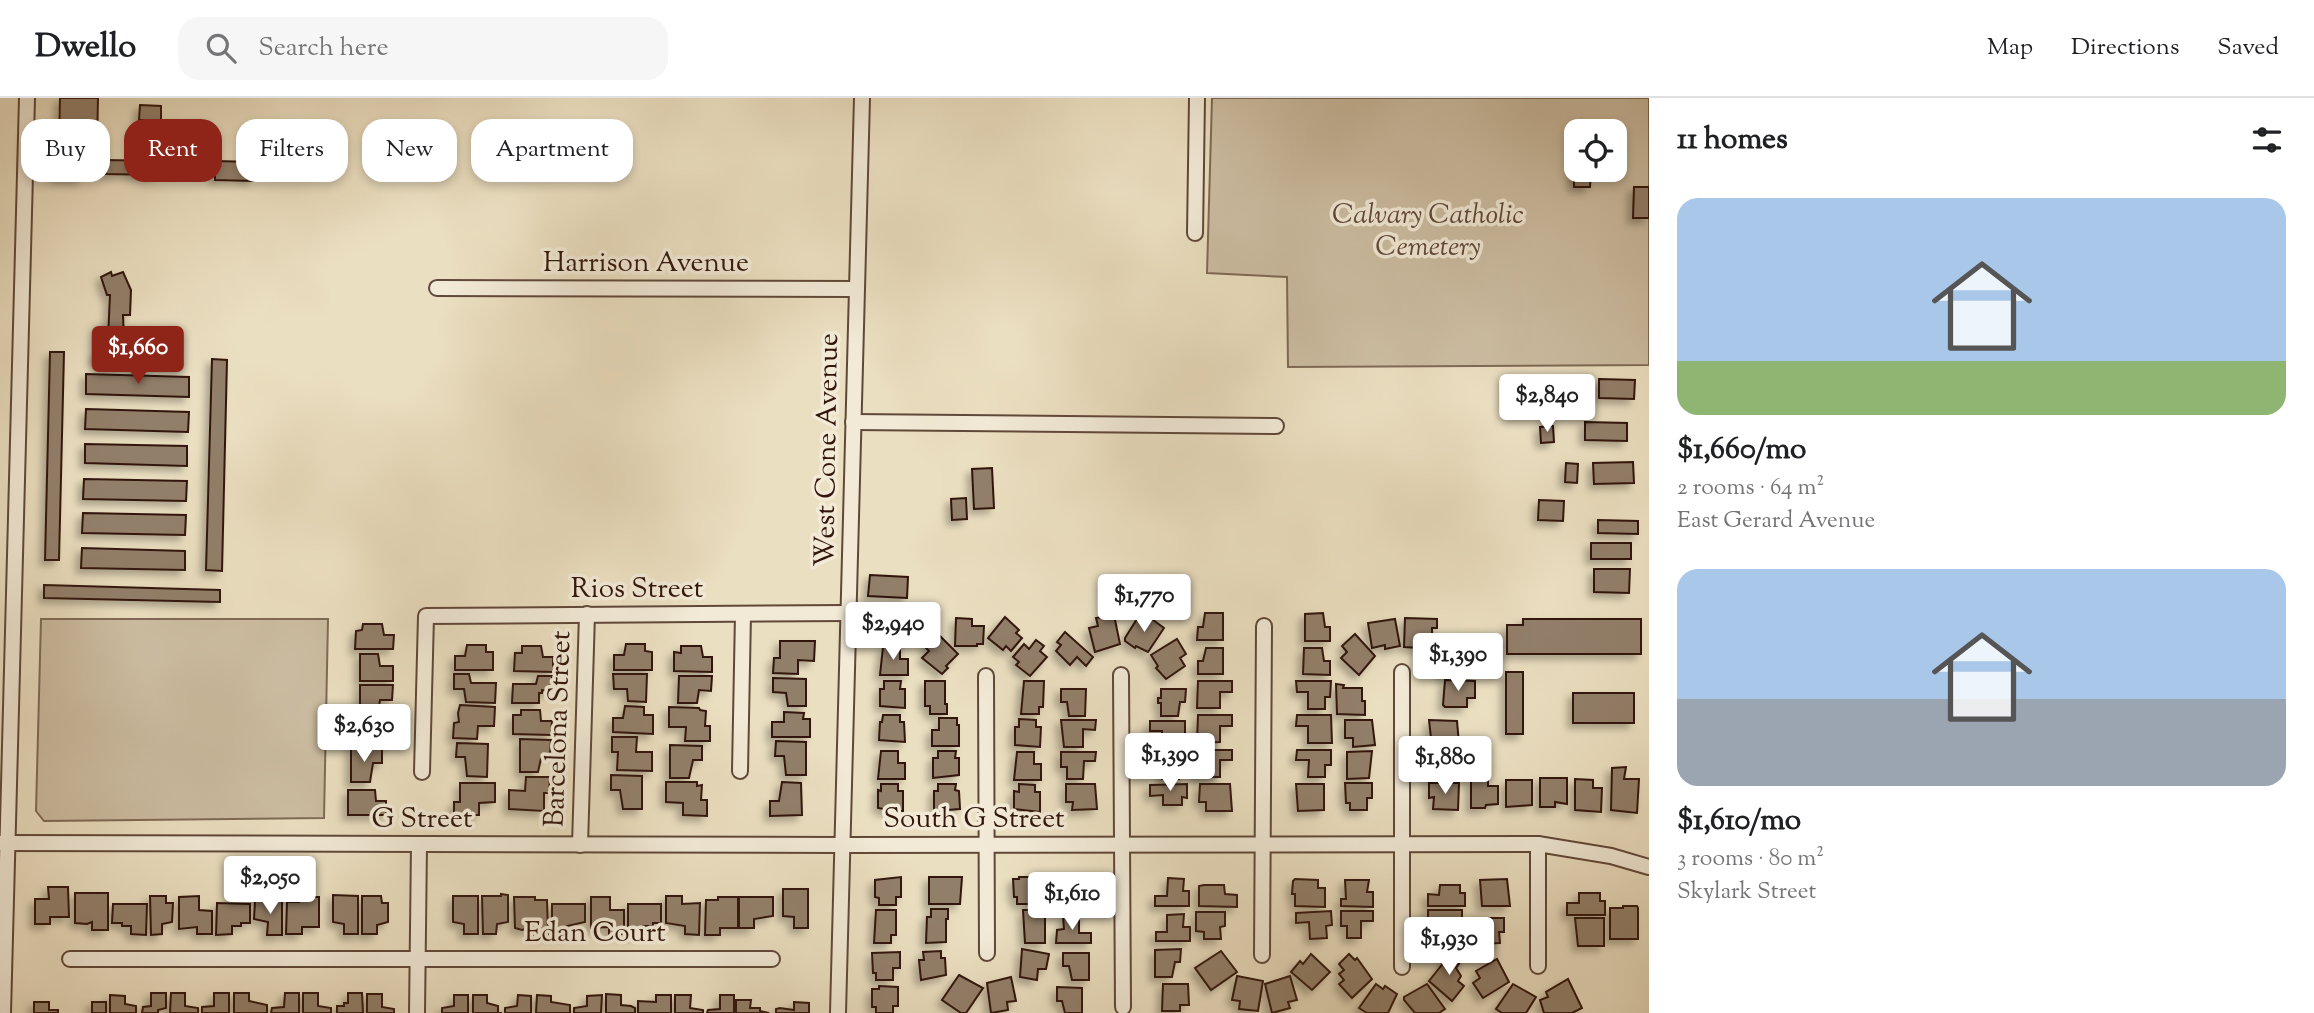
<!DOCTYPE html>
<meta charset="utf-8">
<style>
:root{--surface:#fff;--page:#f6f6f6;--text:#202124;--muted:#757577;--line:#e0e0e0;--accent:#8f2418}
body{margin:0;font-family:"Sorts Mill Goudy",serif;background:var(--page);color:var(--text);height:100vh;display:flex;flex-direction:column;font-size:26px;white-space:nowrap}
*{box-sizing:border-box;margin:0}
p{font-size:23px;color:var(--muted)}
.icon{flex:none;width:38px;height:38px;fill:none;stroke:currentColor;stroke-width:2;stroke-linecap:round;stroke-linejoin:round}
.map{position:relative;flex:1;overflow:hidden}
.details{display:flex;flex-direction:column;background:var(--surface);width:665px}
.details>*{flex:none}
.guide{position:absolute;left:21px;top:21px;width:665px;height:63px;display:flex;gap:14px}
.controls{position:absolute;left:1564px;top:21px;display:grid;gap:14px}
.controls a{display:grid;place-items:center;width:63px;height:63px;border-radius:14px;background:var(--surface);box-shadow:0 4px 10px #0003;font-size:35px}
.price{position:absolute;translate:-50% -60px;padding:0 16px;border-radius:7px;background:#fff;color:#222;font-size:23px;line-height:46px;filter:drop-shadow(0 2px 4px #0008)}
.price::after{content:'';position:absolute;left:50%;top:42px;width:21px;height:16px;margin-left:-10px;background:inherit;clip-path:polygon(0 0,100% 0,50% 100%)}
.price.current{background:var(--accent);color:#fff}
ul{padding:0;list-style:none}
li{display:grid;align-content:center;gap:14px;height:371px;padding:0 28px}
li span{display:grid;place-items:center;height:217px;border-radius:21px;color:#555}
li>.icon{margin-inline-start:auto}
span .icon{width:126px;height:126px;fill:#fffc;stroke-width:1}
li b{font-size:30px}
h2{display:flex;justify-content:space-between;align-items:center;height:84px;padding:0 28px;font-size:30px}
.tag{padding:0 24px;border-radius:21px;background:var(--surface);box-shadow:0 4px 10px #0003;font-size:24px;line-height:63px}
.tag.current{background:var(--accent);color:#fff}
header{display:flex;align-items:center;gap:42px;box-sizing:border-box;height:98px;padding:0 35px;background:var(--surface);border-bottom:2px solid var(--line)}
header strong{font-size:33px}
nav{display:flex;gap:38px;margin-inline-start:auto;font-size:24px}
.search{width:490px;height:63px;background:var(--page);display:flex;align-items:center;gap:18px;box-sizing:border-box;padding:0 24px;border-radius:21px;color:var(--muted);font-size:26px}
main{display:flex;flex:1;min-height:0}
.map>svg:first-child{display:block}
.green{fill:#ccbda2;stroke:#7f6a56;stroke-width:2;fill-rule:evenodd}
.building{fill:#927f6a;stroke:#32160b;stroke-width:2;filter:url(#shadow)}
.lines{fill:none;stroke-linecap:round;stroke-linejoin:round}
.minor-casing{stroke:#604838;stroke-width:18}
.minor{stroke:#f2ead7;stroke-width:14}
.labels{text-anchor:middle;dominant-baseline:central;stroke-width:7;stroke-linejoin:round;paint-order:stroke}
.park-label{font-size:28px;font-style:italic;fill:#604838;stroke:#f2ead7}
.street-label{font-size:28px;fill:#32160b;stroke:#f2ead7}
</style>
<header>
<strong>Dwello</strong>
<div class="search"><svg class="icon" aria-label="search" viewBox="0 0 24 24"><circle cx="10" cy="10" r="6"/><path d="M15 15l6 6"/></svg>Search here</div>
<nav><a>Map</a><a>Directions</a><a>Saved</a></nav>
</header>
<main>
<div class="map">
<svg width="1649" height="915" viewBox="0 0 1649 915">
<defs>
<filter id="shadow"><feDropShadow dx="-5" dy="5" stdDeviation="3.5" flood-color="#0004"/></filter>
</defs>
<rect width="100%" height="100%" fill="#ebdfc1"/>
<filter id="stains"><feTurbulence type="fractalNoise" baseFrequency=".00286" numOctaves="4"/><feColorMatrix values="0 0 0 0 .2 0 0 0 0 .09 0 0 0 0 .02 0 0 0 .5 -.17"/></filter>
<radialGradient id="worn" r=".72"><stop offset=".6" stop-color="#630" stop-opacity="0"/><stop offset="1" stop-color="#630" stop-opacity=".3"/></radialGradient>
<g class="green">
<path d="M1212 0H1649V267L1288 269 1287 179 1207 175ZM1577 33H1615V72H1577Z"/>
<path d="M41 521H328L324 720 44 723 36 713Z"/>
</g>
<g class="building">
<path d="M60 0H98L97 47 59 46Z"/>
<path d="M140 7 161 8V22H139Z"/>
<path d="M159 37 189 38V52L158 51Z"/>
<path d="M56 61 82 62V80H56Z"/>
<path d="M106 62 157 63 156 77 106 76Z"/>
<path d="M215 63 253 64V83L215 82Z"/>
<path d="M1574 70 1577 72H1591L1590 89H1574Z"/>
<path d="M1634 89H1649V120H1633Z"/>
<path d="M111 174 112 178 123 174 131 192 130 217H123L124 241 108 240 110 197H107L101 179Z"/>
<path d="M50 254H64L59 462H45Z"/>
<path d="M95 255 137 256V263L95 262Z"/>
<path d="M212 261 227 262 222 473 206 472Z"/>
<path d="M86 276 189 279V299L86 296Z"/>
<rect x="1544" y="280" width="15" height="20"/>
<path d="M1599 281 1635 282 1634 301 1599 300Z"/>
<path d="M86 311 189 314 188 334 85 331Z"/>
<path d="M1585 324 1627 325V343L1585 342Z"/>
<path d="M1553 328 1554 344 1541 345 1540 329Z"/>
<path d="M85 346 187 348V368L85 365Z"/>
<path d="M1633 364 1634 385 1594 386 1593 365Z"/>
<path d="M1566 365 1578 366 1577 385 1565 384Z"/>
<path d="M992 370 994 410 974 411 972 371Z"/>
<path d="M84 381 187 383 186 403 83 401Z"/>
<path d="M966 400 967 421 952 422 951 401Z"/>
<path d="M1539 402 1564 403 1563 423 1538 422Z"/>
<path d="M83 415 186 417 185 437 82 435Z"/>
<path d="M1598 422 1638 423V436L1598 435Z"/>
<rect x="1591" y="445" width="40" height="16"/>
<path d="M82 450 185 453V472L81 470Z"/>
<path d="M1594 471H1630L1629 495 1594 494Z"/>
<path d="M870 477 908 479 907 500 868 498Z"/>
<path d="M44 487 220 492V504L44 500Z"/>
<path d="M885 515H902V522H907V542L882 539V522H885Z"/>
<path d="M1205 515H1223V542H1197L1198 529H1203Z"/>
<path d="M1323 515 1325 529H1330V543H1305V516Z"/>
<path d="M1114 517 1120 546 1095 554 1089 530 1098 528 1096 520Z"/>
<path d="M1005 519 1019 532 1016 535 1022 540 1011 553 1006 548 1003 552 988 540Z"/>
<path d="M1149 519 1164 530 1148 554 1136 548 1135 550 1125 543V540L1137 521 1145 527Z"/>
<path d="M956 520 972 521V528H984L983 546H977V548H955Z"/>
<path d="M1405 520 1437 521V530H1432V546L1419 545V550L1404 549Z"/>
<path d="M1395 521 1400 548 1385 551V547L1372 550 1368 525Z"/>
<path d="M1523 521H1641V556H1507V527H1523Z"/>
<path d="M363 526H382L384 537H394L393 551H355L356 533 362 532Z"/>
<path d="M1065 534 1093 559 1086 568 1077 559 1070 567 1056 553 1061 547 1057 544Z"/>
<path d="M937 535 958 556 946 568 948 570 942 576 922 560 929 553 924 548Z"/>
<path d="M1355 536 1375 558 1359 577 1341 560 1347 554 1342 548Z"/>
<path d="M1453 539 1464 552 1468 549 1474 556 1447 579H1445L1430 558Z"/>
<path d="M1177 541 1186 556 1180 560 1185 568 1166 581 1156 570 1158 568 1151 557Z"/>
<path d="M1036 542 1044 548 1040 553 1047 559 1030 578 1016 567 1019 564 1013 559 1024 546 1029 551Z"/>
<path d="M780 543H815L814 563 798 562V576L773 575 774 560H780Z"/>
<path d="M626 546H645V553L652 554V572H614V557H624Z"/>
<path d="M467 547H486V554H493V572H455V558H465Z"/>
<path d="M522 548H541L543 559H553V574L514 573 515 555H522Z"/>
<path d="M681 548H701L703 559H712V574L674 573V554L681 555Z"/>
<path d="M883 549H900V561H908V577H880Z"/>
<path d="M1206 550H1223V576H1198V563H1203Z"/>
<path d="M1304 550H1322L1324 563H1330V577L1303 576Z"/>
<path d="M360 556H378L380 568H393V583H360Z"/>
<rect x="1506" y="574" width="17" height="62"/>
<path d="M454 576H469L471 585H496L495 605 466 604 464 591H454Z"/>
<path d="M613 576H647L646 604 628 603 627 591H614Z"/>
<path d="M538 578H552V593L542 592V595H539V605H512L513 586H536Z"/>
<path d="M679 578H712L711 593 699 592 697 605H678Z"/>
<path d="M773 580 806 581V608H788L786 595 773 594Z"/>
<path d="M1445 582 1475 583V600H1467V609H1445L1443 607Z"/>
<path d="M884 583H901L900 591H905V610L880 608V591H884Z"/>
<path d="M925 583H945V606H947V616H930V608H925Z"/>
<path d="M1024 583H1044L1043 609H1039V616H1021Z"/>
<path d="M1198 583H1232V594H1220V610H1197Z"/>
<path d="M1296 583H1331L1330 599H1325V611H1308V594H1297Z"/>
<path d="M1336 586 1344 587 1343 590H1362V603H1365V617L1337 616Z"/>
<path d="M360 587H393L392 602H380L378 614H360Z"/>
<path d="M1061 591H1086L1085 618H1069L1067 604H1061Z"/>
<path d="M1161 591H1186L1185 604H1180L1178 618H1161V605H1158V600H1161Z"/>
<rect x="1573" y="595" width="61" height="30"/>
<path d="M460 607 495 609 494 628H478L477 641 453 640 454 625 459 624 458 615Z"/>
<path d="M625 608 644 609V617H653V636L613 634V620H623Z"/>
<path d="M669 609 699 610 700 612 706 613 705 628H710V643H685L686 629H669Z"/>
<path d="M521 612H540L541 623H552L551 637 513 636V617H521Z"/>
<path d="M784 614 804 615 803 621H810V639H772V624H784Z"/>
<path d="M883 617H900V624H904L905 644 879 642 880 624H882Z"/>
<path d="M1198 617H1232V628H1220V644L1197 645Z"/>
<path d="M1297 617H1331L1332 645H1308V628H1296Z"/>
<path d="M379 619 381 632H391V646H350V628L360 627V620Z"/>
<path d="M939 620H957V627H959V648H932V632H939Z"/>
<path d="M1019 621 1036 622V629H1041L1040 649 1015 647V629H1019Z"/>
<path d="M1061 622H1096L1095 632 1083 631V649H1064Z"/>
<path d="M1345 622H1372L1375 647 1353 649V640H1345Z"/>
<path d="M1429 622 1457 623 1459 646 1451 645 1450 649H1432Z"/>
<path d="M1150 623H1185V650H1162V633H1150Z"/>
<path d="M612 639H637L636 654H652V673L617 672 618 654H612Z"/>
<path d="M520 641 551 642 550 656H542L538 674H520Z"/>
<path d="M776 643 806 644V677H786L784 658H775Z"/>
<path d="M457 645 488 646 487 679 467 678 465 659H456Z"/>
<path d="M670 647 702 648V662H693L689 680H670Z"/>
<path d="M351 651H382V665H373L370 684H351Z"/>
<path d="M1198 652H1232V662H1220V679H1196Z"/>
<path d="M1297 652H1331V667H1325V679H1308L1309 662H1296Z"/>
<path d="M881 653H898V665H905V681H878Z"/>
<path d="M938 653H956L955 660H959V677L933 680V660H938Z"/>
<path d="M1372 653 1369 680 1347 681V654Z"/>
<path d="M1017 654H1034V666H1041V682H1014Z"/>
<path d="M1061 654H1096L1095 663H1084L1083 681H1067V669H1061Z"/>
<path d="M1184 654V669H1179V681H1162V664L1150 665V655Z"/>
<path d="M1429 654H1459V672L1451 671V680H1429L1427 679Z"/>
<path d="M1626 669 1624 681H1639L1637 715 1611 712 1612 670Z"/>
<path d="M611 677 642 678V711H623L620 692H611Z"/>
<path d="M526 679H550L549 695H544V713L509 711V692L525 693Z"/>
<path d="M1540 680H1567V706L1555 704V709H1540Z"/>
<path d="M1488 681V688H1498V706L1486 707 1485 710H1471V682Z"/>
<path d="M1575 681 1593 682V690H1602L1601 714 1575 712Z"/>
<path d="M1506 682H1532V707L1506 709Z"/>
<path d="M666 684H697V688L702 687 701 702H707V718L683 717V705L666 704Z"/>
<path d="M782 684 801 685 802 717 770 718V703H779Z"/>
<path d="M460 685H495V704L479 705V717H454V704H460Z"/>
<path d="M1345 685H1372V700H1367V712H1350V705H1346Z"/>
<path d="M1429 685H1459L1458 712 1433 711 1434 699 1429 700Z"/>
<path d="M881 686H898V693H903V713H884V711L878 710V692L881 693Z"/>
<path d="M938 686H956L955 692 959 693 960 711 934 713V693H938Z"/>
<path d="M1019 686 1035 687V694H1040V714L1014 711V693L1019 694Z"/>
<path d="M1066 686H1095L1097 711 1072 712 1073 704H1066Z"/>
<path d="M1187 686V700L1182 699V707H1163V697L1150 698V687Z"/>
<path d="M1200 686H1230L1232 713H1206V704H1199Z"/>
<path d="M1296 686H1324V712L1298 713Z"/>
<path d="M348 692H375L376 703H386V717H348Z"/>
<path d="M901 779V799H896V807H879V800L875 799V782Z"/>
<path d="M929 779H962L960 806H929Z"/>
<path d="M1019 779H1039L1038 798 1034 799V806H1017V799H1014L1013 781H1019Z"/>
<path d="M1066 780 1092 783V800H1088V807H1071V800H1067Z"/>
<path d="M1168 780 1184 781 1183 793H1189V808H1155V798H1167Z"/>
<path d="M1295 781 1318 782V790H1325V809L1295 808V796H1292L1293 783Z"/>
<path d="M1507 781 1510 808H1482L1480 782Z"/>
<path d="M1345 782H1369L1367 794H1373V809L1341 808V801H1346Z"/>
<path d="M1204 787H1224L1225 796 1237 797V809L1199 808V788Z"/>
<path d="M1440 787H1460V795H1465V808H1428V796L1439 797Z"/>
<path d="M48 789H68L69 819H50V826H35V801H49Z"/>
<path d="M783 791H808V830H794V819L783 818Z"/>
<path d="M75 795H108V832H92V824L87 826 75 825Z"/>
<path d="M1579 795H1600V803H1605V817H1567V805H1579Z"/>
<path d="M501 796 508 797V824L497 826 496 836H483L482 798H501Z"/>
<path d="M333 797 358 798V836H344V826L333 824Z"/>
<path d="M150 798H166V805H173L172 824 162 826V836L151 837Z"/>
<path d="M199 798V812L212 813V836H197V829L179 831V799Z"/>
<path d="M362 798H381L382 805H388V824L377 827V836H362Z"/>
<path d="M453 798H478V836H464V826L453 824Z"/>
<path d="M666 798H682V806L700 805 699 837 685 836V828L666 825Z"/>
<path d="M299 799H319V829H302V836H286L287 804H299Z"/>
<path d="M514 799H535V802H547L548 836 533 837V829L522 832 515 830Z"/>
<path d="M591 799H610V812H624V836H609V829L591 830Z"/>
<path d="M718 799H738V830H720V837H705L706 802H718Z"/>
<path d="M739 799H773V818L754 821V830H739Z"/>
<path d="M255 803H282V837H267L268 824 254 821Z"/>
<path d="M217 805 250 806V825H241V828H232V836L216 837Z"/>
<path d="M113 806H147L146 837 131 836V828H122V825H112Z"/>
<path d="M552 806H585V824L567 828 566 836H552Z"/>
<path d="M628 806H661V825H653V828H643V836L628 837Z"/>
<path d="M1623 808H1637L1638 810V841H1610V810H1623Z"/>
<path d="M931 811H948V821H946V844L926 845 927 819H931Z"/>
<path d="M876 812H896V837H891V845H874Z"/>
<path d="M1023 812H1040V819H1045V845H1025Z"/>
<path d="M1428 812H1462V827H1457V839H1440V822H1428Z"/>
<path d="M1331 813 1332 827 1326 828 1327 840 1310 841 1309 824 1296 825V815Z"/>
<path d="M1341 813H1373V823H1361V840H1347V828H1341Z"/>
<path d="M1196 814H1225V828L1220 829 1221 841H1204V834L1196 833Z"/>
<path d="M1184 816 1183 829H1190V843H1156V834H1167V817Z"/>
<path d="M1063 818H1079V835H1091V845H1056L1057 832 1064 831Z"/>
<path d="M1475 820H1504V834H1499L1500 845 1475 846Z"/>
<path d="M1575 820H1604V848H1578Z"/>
<path d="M1022 851 1049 856 1046 871H1038L1037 882 1020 879Z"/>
<path d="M1181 851 1180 864H1175L1172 879H1155V852Z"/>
<path d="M941 853V860H945L946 877 921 882 919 862H924L923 854Z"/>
<path d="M1221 853 1237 874 1211 892 1195 870Z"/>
<path d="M900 854V870H893V882H876V875H873L872 855Z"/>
<path d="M1452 854 1463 860 1456 870 1461 878 1458 883 1464 888 1452 903 1429 883Z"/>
<path d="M1063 855H1089V882H1072L1069 868H1063Z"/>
<path d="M1311 856 1330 874 1312 892 1291 874 1300 863 1303 866Z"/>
<path d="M1349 856 1355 862 1357 860 1372 881 1352 900 1339 886 1344 882 1339 876 1344 872 1339 866Z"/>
<path d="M1497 861 1509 884 1483 900 1473 885 1480 880 1476 873Z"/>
<path d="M959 877 983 890 966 915H961L942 902Z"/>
<path d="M1237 878 1263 883 1258 913 1239 911 1240 903 1232 902Z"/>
<path d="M1290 878 1297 902 1288 904 1290 910 1272 915 1265 886Z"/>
<path d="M1011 879 1016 903 1007 904 1008 912 991 915 987 885Z"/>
<path d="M1568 881 1582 910 1572 915H1544L1540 902 1548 899 1546 894Z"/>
<path d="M1163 886H1188L1189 907H1180V913H1162Z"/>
<path d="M1376 886 1383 891 1385 888 1397 896 1388 915H1367L1359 910Z"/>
<path d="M1427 886 1445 911 1439 915H1415L1404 902V899Z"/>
<path d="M1513 886 1536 899 1526 915H1502L1496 911Z"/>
<path d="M879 888 898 889V908H893V915H876V909H872V891H879Z"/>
<path d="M1057 889 1082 890V915H1065L1062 903H1057Z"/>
<path d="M151 895H166V910L158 912V915H142L143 909 151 908Z"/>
<path d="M171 895H185V908L198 910V915H170Z"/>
<path d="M214 895H229V915H202V909L214 908Z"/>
<path d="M234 895H249V903L267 907V915H234Z"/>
<path d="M285 895H299V915H271L272 910 284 909Z"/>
<path d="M303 895H318V908L331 910V915H303Z"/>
<path d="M348 895H362L363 915H337V908H344V905H348Z"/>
<path d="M367 896H382V909L394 911V915H367Z"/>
<path d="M606 896 621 897V907L631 908 635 910V915H606Z"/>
<path d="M110 897 125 898V906L136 908V915H110Z"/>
<path d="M454 897H468V915H442V910L454 908Z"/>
<path d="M473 897H487V905L498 908V915H502H473Z"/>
<path d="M518 897 531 898V915H505V910L517 908Z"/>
<path d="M537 897 551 898V904L570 907V915H536Z"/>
<path d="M602 897 601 915H574V910L587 908V898Z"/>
<path d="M656 897H671V915H638V903L656 904Z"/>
<path d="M675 897H691L690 910 703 912V915H675Z"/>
<path d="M720 897H734V915H707L708 912 720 911Z"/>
<path d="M736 902H751L750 910H760V913L769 915H736Z"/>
<path d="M34 904H49V912H58V915H34Z"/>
<rect x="92" y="904" width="14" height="11"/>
<path d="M794 904 809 905V915H776V911L780 910 794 912Z"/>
</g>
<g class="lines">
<defs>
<g id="minor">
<path d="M1195 135 1197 0"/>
<path d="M437 190 856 191"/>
<path d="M853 324 1276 328"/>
<path d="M1402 574V869"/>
<path d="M1121 577 1123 909"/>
<path d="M986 578 987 855"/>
<path d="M740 673 743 516"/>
<path d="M422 674 426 518 849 515"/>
<path d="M0 745 843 747 1538 746 1611 758 1649 769"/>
<path d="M580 747 587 516"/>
<path d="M1262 857 1264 528"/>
<path d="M70 861H772"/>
<path d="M1538 868V746"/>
<path d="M3 915 27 0"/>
<path d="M417 915 419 746"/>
<path d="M838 915 862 0"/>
</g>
</defs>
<use href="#minor" class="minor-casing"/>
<use href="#minor" class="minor"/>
</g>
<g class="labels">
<g class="park-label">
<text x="1428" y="118">Calvary Catholic<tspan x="1428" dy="32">Cemetery</tspan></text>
</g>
<g class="street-label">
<text x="646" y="166">Harrison Avenue</text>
<text transform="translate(828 352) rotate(-89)">West Cone Avenue</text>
<text x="637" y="492">Rios Street</text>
<text transform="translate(559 631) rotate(-88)">Barcelona Street</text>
<text x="422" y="722">G Street</text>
<text x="974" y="722">South G Street</text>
<text x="595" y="836">Edan Court</text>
</g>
</g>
<rect width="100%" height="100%" filter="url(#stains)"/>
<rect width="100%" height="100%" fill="url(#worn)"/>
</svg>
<div class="controls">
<a><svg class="icon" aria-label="locate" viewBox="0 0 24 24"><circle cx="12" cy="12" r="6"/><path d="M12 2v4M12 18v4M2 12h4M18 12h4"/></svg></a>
</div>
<b class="price current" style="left:138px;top:288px">$1,660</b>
<b class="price" style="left:1547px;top:336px">$2,840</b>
<b class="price" style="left:1144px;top:536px">$1,770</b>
<b class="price" style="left:893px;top:564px">$2,940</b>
<b class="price" style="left:1458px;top:595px">$1,390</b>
<b class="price" style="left:364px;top:666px">$2,630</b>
<b class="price" style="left:1170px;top:695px">$1,390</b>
<b class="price" style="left:1445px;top:698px">$1,880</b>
<b class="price" style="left:270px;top:818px">$2,050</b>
<b class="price" style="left:1072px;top:834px">$1,610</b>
<b class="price" style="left:1449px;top:879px">$1,930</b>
<div class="guide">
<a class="tag">Buy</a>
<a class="tag current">Rent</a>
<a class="tag">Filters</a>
<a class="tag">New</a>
<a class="tag">Apartment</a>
</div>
</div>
<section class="details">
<h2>11 homes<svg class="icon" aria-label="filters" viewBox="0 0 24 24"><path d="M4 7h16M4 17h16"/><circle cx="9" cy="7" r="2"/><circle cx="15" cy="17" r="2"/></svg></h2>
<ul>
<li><span style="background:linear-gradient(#a9c7e8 75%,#8fb573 0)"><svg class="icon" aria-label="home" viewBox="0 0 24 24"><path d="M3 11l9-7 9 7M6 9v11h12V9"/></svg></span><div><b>$1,660/mo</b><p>2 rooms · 64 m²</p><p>East Gerard Avenue</p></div></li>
<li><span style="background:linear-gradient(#a9c7e8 60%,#9aa5b1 0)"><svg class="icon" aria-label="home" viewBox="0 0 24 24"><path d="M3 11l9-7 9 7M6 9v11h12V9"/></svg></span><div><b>$1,610/mo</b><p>3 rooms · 80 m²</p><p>Skylark Street</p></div></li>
</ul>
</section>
</main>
